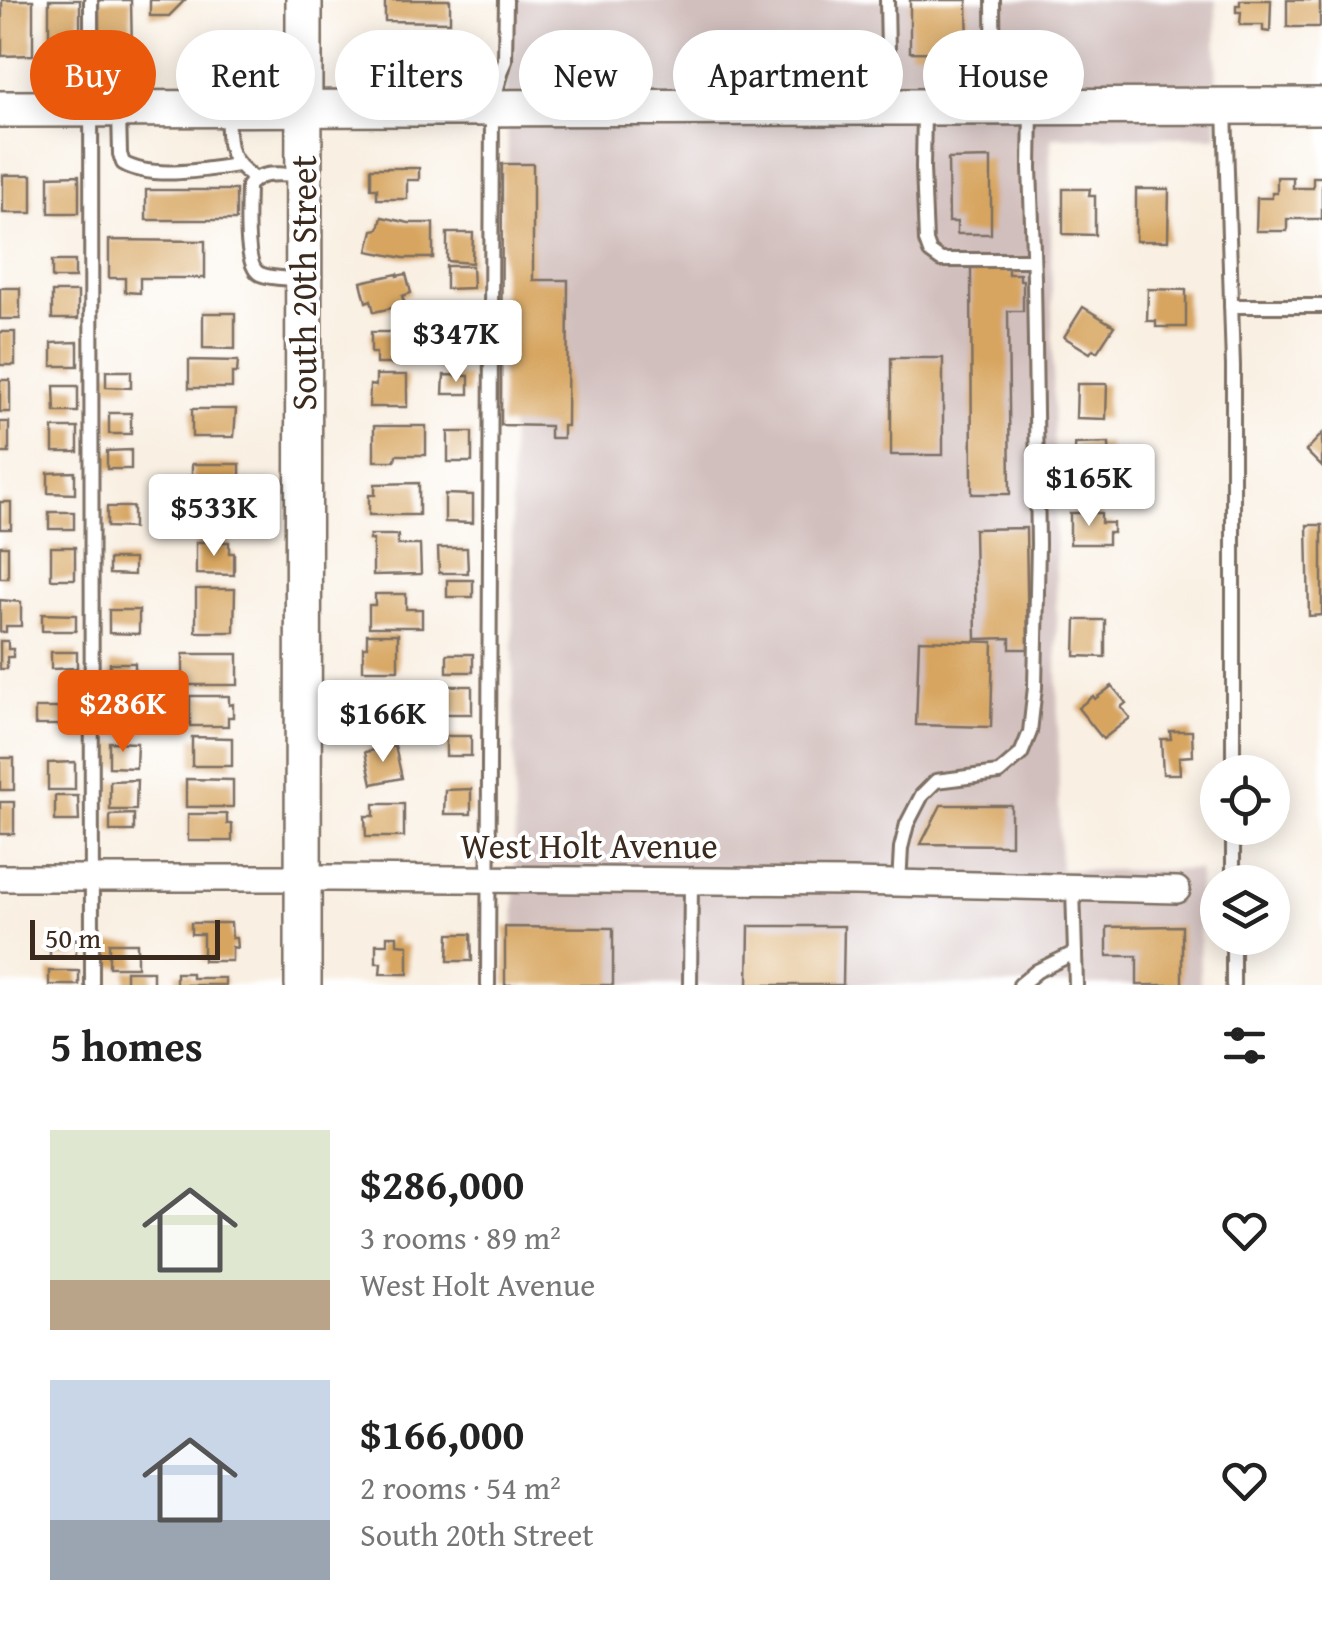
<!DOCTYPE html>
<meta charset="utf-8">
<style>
:root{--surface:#fff;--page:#f6f6f6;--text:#222;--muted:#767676;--accent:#ea580c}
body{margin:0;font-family:"Gentium Book Plus",serif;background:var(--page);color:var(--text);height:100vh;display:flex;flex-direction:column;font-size:38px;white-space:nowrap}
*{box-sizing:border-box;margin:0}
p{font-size:32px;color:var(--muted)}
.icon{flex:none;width:55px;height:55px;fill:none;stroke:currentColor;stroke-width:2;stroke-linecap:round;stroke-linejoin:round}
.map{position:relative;height:985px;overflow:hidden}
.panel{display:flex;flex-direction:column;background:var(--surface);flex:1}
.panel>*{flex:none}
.banner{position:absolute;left:30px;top:30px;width:1262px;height:90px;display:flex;gap:20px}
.tools{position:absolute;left:1200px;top:755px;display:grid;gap:20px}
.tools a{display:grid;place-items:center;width:90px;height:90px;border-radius:50%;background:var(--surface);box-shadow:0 5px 25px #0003;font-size:50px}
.scale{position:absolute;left:30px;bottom:25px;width:190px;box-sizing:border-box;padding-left:10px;border:5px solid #3b2a1e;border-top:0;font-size:28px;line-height:35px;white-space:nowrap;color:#3b2a1e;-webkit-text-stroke:8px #fff;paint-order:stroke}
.price{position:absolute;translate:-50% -85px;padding:0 22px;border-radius:10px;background:#fff;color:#222;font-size:32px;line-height:65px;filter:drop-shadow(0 2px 5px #0008)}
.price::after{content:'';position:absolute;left:50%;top:60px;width:30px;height:22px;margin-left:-15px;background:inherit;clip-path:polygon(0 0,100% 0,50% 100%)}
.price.on{background:var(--accent);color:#fff}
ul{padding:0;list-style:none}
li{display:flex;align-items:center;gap:30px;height:250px;padding:0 50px}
li span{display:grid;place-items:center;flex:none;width:280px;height:200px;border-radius:0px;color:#555}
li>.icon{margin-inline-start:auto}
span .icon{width:120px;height:120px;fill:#fffc;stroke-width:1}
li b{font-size:42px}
h2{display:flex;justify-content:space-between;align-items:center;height:120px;padding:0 50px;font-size:42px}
.tag{padding:0 35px;border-radius:45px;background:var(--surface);box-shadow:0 5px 25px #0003;font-size:35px;line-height:90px}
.tag.on{background:var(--accent);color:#fff}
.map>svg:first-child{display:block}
.industrial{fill:#d1bfbd}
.building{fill:#d7a55f}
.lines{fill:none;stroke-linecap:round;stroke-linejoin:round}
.lane-casing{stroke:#7e6f63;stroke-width:18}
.street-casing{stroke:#7e6f63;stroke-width:30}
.secondary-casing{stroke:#7e6f63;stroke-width:40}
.lane{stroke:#fff;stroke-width:12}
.street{stroke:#fff;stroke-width:25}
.secondary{stroke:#fff;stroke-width:35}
.labels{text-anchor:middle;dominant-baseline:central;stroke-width:8;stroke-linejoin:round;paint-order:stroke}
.street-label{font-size:35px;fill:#3b2a1e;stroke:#fff}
</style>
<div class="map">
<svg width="1322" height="985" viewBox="0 0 1322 985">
<rect width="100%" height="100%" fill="#fff"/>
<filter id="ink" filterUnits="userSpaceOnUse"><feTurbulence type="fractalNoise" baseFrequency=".01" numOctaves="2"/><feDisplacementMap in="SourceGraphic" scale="20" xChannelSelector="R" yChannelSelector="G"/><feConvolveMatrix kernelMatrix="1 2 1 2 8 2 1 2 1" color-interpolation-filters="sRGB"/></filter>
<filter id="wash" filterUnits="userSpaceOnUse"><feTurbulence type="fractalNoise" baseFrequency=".0048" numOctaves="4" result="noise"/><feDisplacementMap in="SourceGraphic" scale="40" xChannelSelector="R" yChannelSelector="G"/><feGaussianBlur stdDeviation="2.25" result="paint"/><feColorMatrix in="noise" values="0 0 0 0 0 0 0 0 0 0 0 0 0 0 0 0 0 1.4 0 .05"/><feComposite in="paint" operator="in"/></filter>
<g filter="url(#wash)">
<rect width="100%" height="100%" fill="#f9f0e3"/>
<path class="industrial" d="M506 0H1216L1217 137H1052L1050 157 1060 870H1199L1200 985H514L515 836Z"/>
<g id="blocks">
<g class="building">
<path d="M2 0H33V55L2 56Z"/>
<rect x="49" y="0" width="31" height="56"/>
<path d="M99 0H131L132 54H99Z"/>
<path d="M150 0H185L169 16H150Z"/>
<path d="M385 0H450V22L385 21Z"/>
<path d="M910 0H967L968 53 910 52Z"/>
<path d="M1240 0H1271L1270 32 1263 31V25H1240L1241 12H1236V5H1240Z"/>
<rect x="1287" y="0" width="33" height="27"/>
<path d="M991 158V234H957V222H949L948 159Z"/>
<path d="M502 164H533V280H568L567 426H563V438H550V426L501 425Z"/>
<path d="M371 168H419V180H407V199H377V188H371Z"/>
<rect x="3" y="175" width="29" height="38"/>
<path d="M79 175V213H49V176Z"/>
<path d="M1277 177H1293V188H1313V177H1322V219H1287V231H1256L1257 198H1272V193H1277Z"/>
<path d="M1063 189H1090L1089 196H1095V235L1063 234Z"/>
<path d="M1136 189H1169L1168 241H1136Z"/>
<rect x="146" y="190" width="90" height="30"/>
<path d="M382 217 409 223H433V258H404L368 251 373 230 379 229Z"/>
<path d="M447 233H473L472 263 447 261Z"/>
<path d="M109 240 205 241V278H140V293L125 292V278H109Z"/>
<rect x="52" y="261" width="23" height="17"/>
<path d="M446 266H472L473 288 446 289Z"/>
<path d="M1008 267V274H1020V280H1023V311H1008L1010 494H972L971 268Z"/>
<path d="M397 274V276L406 274 411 293 402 296 405 305 374 312 371 300 366 302 361 282Z"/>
<rect x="0" y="288" width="20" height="31"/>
<path d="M1148 289 1186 290V327H1156V321H1147Z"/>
<rect x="52" y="292" width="26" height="27"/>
<path d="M1083 307 1114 326 1097 352 1093 349 1090 353 1064 337Z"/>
<path d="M203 313H235V349L203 348Z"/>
<rect x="0" y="332" width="15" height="33"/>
<path d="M371 332H407V355L411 356V364H376V353H371Z"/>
<path d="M78 342V366H52V343Z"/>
<rect x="442" y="345" width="24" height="20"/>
<rect x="891" y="358" width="52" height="97"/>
<path d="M189 360 238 361 237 373H232V388H189Z"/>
<path d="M106 371H131V388L106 387Z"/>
<path d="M376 375H407V407H369L370 385 376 386Z"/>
<path d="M444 375 469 376V394H443Z"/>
<rect x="0" y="380" width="10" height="32"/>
<path d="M1077 384H1107L1106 419 1076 418Z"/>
<path d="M54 386H78V412H55Z"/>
<path d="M192 409H236L234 437H192Z"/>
<rect x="109" y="413" width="22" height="21"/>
<rect x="0" y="422" width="9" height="31"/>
<path d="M374 426H426V455H396L395 461H374Z"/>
<rect x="53" y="428" width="25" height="24"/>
<rect x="448" y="432" width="24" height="30"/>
<path d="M1322 434V467L1306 451Z"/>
<path d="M1109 443 1110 480 1076 481 1075 444Z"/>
<path d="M131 450V469H107V451Z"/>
<rect x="192" y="464" width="48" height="29"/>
<path d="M75 472V494L48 493V473Z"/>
<path d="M419 483V515H369V495H375V484Z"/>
<path d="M445 494 473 495V523L445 522Z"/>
<rect x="179" y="499" width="55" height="29"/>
<rect x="0" y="502" width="11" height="27"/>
<path d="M107 507H133V528L107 527Z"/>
<rect x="49" y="512" width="25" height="17"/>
<path d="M1070 513H1101V523H1113V533H1108V544H1070Z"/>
<path d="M1307 525H1322V615L1309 616Z"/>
<path d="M1026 528 1028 649H1010V638L976 639 974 529Z"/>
<path d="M370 535H398V545H420L421 574 373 575V540H369Z"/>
<path d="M196 542H229V553H234V575L196 574Z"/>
<rect x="0" y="546" width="8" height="32"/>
<rect x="51" y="547" width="24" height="32"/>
<path d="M438 548H467L468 573H439Z"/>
<path d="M109 559H134V575L109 574Z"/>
<rect x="447" y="580" width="26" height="17"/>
<path d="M196 589H235L234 632H196Z"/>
<path d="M375 594H406V609H422V627H369V605H375Z"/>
<path d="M0 600 21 602V626H6V632H0Z"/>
<path d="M109 610H139V634L109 633Z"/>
<path d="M42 614 76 615V631H42Z"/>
<path d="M1076 620H1105V657L1075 656Z"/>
<path d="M367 634H398V670H363V647H367Z"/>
<path d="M919 640 993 642 991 727 916 725Z"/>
<path d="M0 641H8V649H13V657H7V669H0Z"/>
<path d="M51 652H77V668L51 669Z"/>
<rect x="183" y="654" width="55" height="31"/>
<rect x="447" y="654" width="26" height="18"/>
<rect x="110" y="663" width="25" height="24"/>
<path d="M443 686H472V714H444Z"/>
<path d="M1112 686 1126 703 1121 707 1130 718 1103 739 1078 708 1093 696 1095 699Z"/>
<path d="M380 689 409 696 401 728 372 721 375 710 368 708 370 700 377 702Z"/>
<path d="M190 696H229V705L233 704V717H228V726H190Z"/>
<rect x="109" y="699" width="24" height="25"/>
<rect x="35" y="708" width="42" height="17"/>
<path d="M1170 731H1192L1193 756 1179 757 1180 774H1163L1161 739H1171Z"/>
<rect x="446" y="736" width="25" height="20"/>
<path d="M192 737 232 738V766H192Z"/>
<path d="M109 742 137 743 136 768 109 767Z"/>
<path d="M395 746 402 778 372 784 365 752Z"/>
<rect x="0" y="758" width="14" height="32"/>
<path d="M75 762V790H48V763Z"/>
<path d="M186 779 233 780V807H186Z"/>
<path d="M137 780 136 810H110V781Z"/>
<path d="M471 789V814H444L445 790Z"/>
<path d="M55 796H78L79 821H55Z"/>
<rect x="0" y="802" width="14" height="32"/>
<path d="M374 804H404V837H366L365 816H374Z"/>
<path d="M941 805H1011V845L921 844Z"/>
<path d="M134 814V831H110V815Z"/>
<path d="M188 814H227V824H232V841H188Z"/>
<path d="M191 923H231L232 938H236L237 948 232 947V961H203V934H191Z"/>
<path d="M749 926H844L843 985H748Z"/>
<path d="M1182 926V985H1137V956H1107V927Z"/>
<path d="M505 927 613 928V985H505Z"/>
<path d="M449 934H471L472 961H448Z"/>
<path d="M387 936H397V944L408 945V974H380L381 963H376V944H387Z"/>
<rect x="50" y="937" width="26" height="20"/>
<rect x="109" y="943" width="28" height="24"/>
<rect x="49" y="971" width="30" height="14"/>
<rect x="126" y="971" width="27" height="14"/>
<path d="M176 973H192V978H225V985H176Z"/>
</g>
</g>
</g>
<g filter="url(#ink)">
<use href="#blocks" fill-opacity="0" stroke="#7e6f63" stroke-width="2.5"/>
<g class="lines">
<defs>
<g id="lane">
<path d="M91 0 92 985"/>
<path d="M887 0 889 104"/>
<path d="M993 0 994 104"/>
<path d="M1225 108 1233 366V772"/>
<path d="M227 111C229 145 225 157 254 178"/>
<path d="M119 112 120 154 123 163C151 180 205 170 237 165"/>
<path d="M924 112 923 168 926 241 930 252 941 260H1033"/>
<path d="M300 175C281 175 260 170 248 186 248 204 243 266 260 274 271 279 289 278 301 280"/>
<path d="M1231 306H1322"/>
<path d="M1233 828V882"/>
<path d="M899 884 901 848 907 824 922 795 936 781 999 773 1021 754 1030 732 1035 687 1038 544 1034 278 1030 168 1031 108"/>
<path d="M1073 889 1076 985"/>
<path d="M488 985 492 106 505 60 506 0"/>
<path d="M690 985 691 881"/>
<path d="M1020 985 1037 971 1074 953"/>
<path d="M1233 985V938"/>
</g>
<path id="street" d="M0 878H331L853 882 1177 890"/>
<g id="secondary">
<path d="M0 109 1322 106"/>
<path d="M303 985 304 0"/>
</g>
</defs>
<use href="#lane" class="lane-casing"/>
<use href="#street" class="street-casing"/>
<use href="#secondary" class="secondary-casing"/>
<use href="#lane" class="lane"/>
<use href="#street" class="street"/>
<use href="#secondary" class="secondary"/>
</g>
</g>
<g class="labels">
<g class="street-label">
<text transform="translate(303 283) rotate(-90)">South 20th Street</text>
<text x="589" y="845">West Holt Avenue</text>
</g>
</g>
</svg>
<div class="tools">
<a><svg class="icon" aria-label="locate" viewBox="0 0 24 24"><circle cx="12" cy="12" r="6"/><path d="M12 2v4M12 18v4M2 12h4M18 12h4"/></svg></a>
<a><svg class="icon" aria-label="layers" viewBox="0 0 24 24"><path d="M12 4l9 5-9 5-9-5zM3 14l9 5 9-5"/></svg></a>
</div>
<div class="scale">50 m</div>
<b class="price" style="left:456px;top:385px">$347K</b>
<b class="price" style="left:1089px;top:529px">$165K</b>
<b class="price" style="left:214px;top:559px">$533K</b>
<b class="price on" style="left:123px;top:755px">$286K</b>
<b class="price" style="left:383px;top:765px">$166K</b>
<div class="banner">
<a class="tag on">Buy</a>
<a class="tag">Rent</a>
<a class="tag">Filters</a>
<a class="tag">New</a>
<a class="tag">Apartment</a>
<a class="tag">House</a>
</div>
</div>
<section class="panel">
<h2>5 homes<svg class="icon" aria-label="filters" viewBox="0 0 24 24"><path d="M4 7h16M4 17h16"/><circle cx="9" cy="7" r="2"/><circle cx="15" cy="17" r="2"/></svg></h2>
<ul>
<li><span style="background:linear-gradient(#dfe7d0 75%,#b9a48a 0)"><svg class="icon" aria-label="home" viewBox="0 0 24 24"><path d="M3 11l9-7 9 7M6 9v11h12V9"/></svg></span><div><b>$286,000</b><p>3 rooms · 89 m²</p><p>West Holt Avenue</p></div><svg class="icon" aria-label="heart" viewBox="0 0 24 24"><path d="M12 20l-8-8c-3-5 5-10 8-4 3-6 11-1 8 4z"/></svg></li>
<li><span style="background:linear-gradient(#c9d6e8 70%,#9aa5b1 0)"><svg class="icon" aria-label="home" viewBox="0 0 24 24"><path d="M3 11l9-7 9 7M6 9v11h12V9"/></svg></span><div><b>$166,000</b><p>2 rooms · 54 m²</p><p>South 20th Street</p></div><svg class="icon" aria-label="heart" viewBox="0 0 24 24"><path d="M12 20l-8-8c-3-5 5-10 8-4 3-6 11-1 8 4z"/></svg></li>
</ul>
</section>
